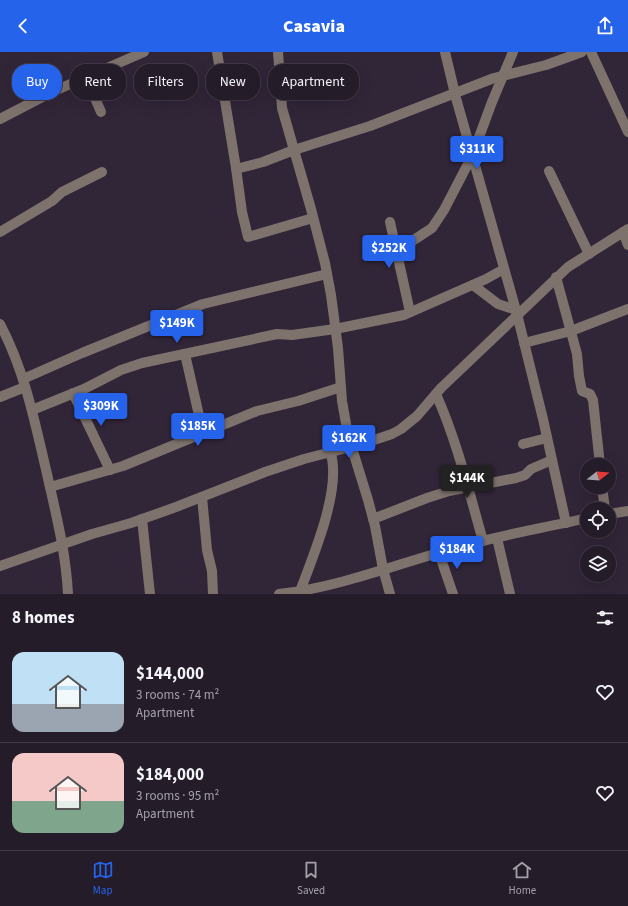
<!DOCTYPE html>
<meta charset="utf-8">
<style>
:root{--surface:#251c2a;--page:#312936;--text:#f1f3f6;--muted:#a3a1a8;--line:#423a47;--accent:#2563eb}
body{margin:0;font-family:"Source Sans 3",sans-serif;background:var(--page);color:var(--text);height:100vh;display:flex;flex-direction:column;font-size:15px;white-space:nowrap}
*{box-sizing:border-box;margin:0}
p{font-size:13px;color:var(--muted)}
.icon{flex:none;width:22px;height:22px;fill:none;stroke:currentColor;stroke-width:2;stroke-linecap:round;stroke-linejoin:round}
.map{position:relative;height:542px;overflow:hidden}
.side{display:flex;flex-direction:column;background:var(--surface);flex:1}
.side>*{flex:none}
.banner{position:absolute;left:12px;top:12px;width:400px;height:36px;display:flex;gap:8px}
.needle{width:26px;rotate:73deg}
.controls{position:absolute;left:580px;top:406px;display:grid;gap:8px}
.controls a{display:grid;place-items:center;width:36px;height:36px;border-radius:50%;background:var(--surface);box-shadow:0 4px 16px #0002,0 0 0 1px var(--line);font-size:20px}
.price{position:absolute;translate:-50% -34px;padding:0 9px;border-radius:4px;background:var(--accent);color:#fff;font-size:13px;line-height:26px;filter:drop-shadow(0 1px 2px #0008)}
.price::after{content:'';position:absolute;left:50%;top:24px;width:12px;height:9px;margin-left:-6px;background:inherit;clip-path:polygon(0 0,100% 0,50% 100%)}
.price.active{background:#222;color:#fff}
ul{padding:0;list-style:none}
li{display:flex;align-items:center;gap:12px;height:100px;padding:0 12px}
li+li{border-top:1px solid var(--line)}
li span{display:grid;place-items:center;flex:none;width:112px;height:80px;border-radius:12px;color:#555}
li>.icon{margin-inline-start:auto}
span .icon{width:48px;height:48px;fill:#fffc;stroke-width:1}
li b{font-size:17px}
h2{display:flex;justify-content:space-between;align-items:center;height:48px;padding:0 12px;font-size:17px}
.chip{padding:0 14px;border-radius:16px;background:var(--surface);box-shadow:0 4px 16px #0002,0 0 0 1px var(--line);font-size:14px;line-height:36px}
.chip.active{background:var(--accent);color:#fff}
header{display:flex;justify-content:space-between;align-items:center;height:52px;padding:0 12px;background:var(--accent);color:#fff;font-size:18px;font-weight:800}
.dock{display:flex;justify-content:space-around;align-items:center;height:56px;border-top:1px solid var(--line);background:var(--surface);font-size:11px;color:var(--muted)}
.dock a{display:grid;justify-items:center;gap:2px}
.dock .active{color:var(--accent)}
.map>svg:first-child{display:block}
.lines{fill:none;stroke-linecap:round;stroke-linejoin:round}
.minor{stroke:#7e726d;stroke-width:10}
</style>
<header><svg class="icon" aria-label="back" viewBox="0 0 24 24"><path d="M15 5l-7 7 7 7"/></svg>Casavia<svg class="icon" aria-label="share" viewBox="0 0 24 24"><path d="M12 15V3M7 8l5-5 5 5M5 13v7h14v-7"/></svg></header>
<div class="map">
<svg width="628" height="542" viewBox="0 0 628 542">
<rect width="100%" height="100%" fill="#312538"/>
<g class="lines">
<g class="minor">
<path d="M217 0 236 116 242 160 248 185 313 166"/>
<path d="M278 0 282 56 311 157 325 211 331 243 338 296 342 349 348 383 368 448 375 474 383 517 390 542"/>
<path d="M445 0 456 46 517 262 543 367 566 471"/>
<path d="M591 0 628 80"/>
<path d="M86 25 101 60"/>
<path d="M0 67 52 40 144 0"/>
<path d="M236 117 263 110 294 98 370 74 494 26 546 13 582 0"/>
<path d="M549 119 589 202"/>
<path d="M390 170 410 260"/>
<path d="M0 180 52 149 62 140 102 120"/>
<path d="M623 180 628 193"/>
<path d="M397 199 432 176 444 158 472 104 492 50 513 0"/>
<path d="M556 225 577 302 579 324 582 339 590 342 593 348 600 413"/>
<path d="M473 233 498 252 516 258"/>
<path d="M0 272C25 319 35 371 47 422 56 462 66 501 68 542"/>
<path d="M524 291 571 279 628 257"/>
<path d="M185 302 203 381"/>
<path d="M23 327 82 301 203 252 327 222"/>
<path d="M73 341 110 418"/>
<path d="M436 342C457 389 469 440 483 489"/>
<path d="M0 345 25 335"/>
<path d="M32 358 84 337 121 318 142 311 277 282 292 283 335 277 404 263 486 227 504 217"/>
<path d="M523 392 547 386"/>
<path d="M50 435 123 414 257 359 298 349 341 335"/>
<path d="M602 435 605 457"/>
<path d="M202 445 207 498 212 519 213 542"/>
<path d="M609 462 628 459"/>
<path d="M142 467 150 542"/>
<path d="M373 467 427 446 449 439 516 426 525 423 531 417 552 408"/>
<path d="M497 486 510 542"/>
<path d="M439 501 453 542"/>
<path d="M0 514 92 482 131 471 176 455 265 420 304 407 362 392 392 382 401 377 417 364 441 336 568 215 628 177"/>
<path d="M279 542C341 535 399 511 459 495 501 483 544 476 587 466"/>
<path d="M299 542C312 507 335 453 333 416 333 411 332 406 331 401"/>
</g>
</g>
</svg>
<div class="controls">
<a><svg class="needle" viewBox="-14 -14 28 28"><path d="M0-13l5 13h-10z" fill="#e53935"/><path d="M0 13l5-13h-10z" fill="#a3a1a8"/></svg></a>
<a><svg class="icon" aria-label="locate" viewBox="0 0 24 24"><circle cx="12" cy="12" r="6"/><path d="M12 2v4M12 18v4M2 12h4M18 12h4"/></svg></a>
<a><svg class="icon" aria-label="layers" viewBox="0 0 24 24"><path d="M12 4l9 5-9 5-9-5zM3 14l9 5 9-5"/></svg></a>
</div>
<b class="price" style="left:477px;top:118px">$311K</b>
<b class="price" style="left:389px;top:217px">$252K</b>
<b class="price" style="left:177px;top:292px">$149K</b>
<b class="price" style="left:101px;top:375px">$309K</b>
<b class="price" style="left:198px;top:395px">$185K</b>
<b class="price" style="left:349px;top:407px">$162K</b>
<b class="price active" style="left:467px;top:447px">$144K</b>
<b class="price" style="left:457px;top:518px">$184K</b>
<div class="banner">
<a class="chip active">Buy</a>
<a class="chip">Rent</a>
<a class="chip">Filters</a>
<a class="chip">New</a>
<a class="chip">Apartment</a>
</div>
</div>
<section class="side">
<h2>8 homes<svg class="icon" aria-label="filters" viewBox="0 0 24 24"><path d="M4 7h16M4 17h16"/><circle cx="9" cy="7" r="2"/><circle cx="15" cy="17" r="2"/></svg></h2>
<ul>
<li><span style="background:linear-gradient(#bfe0f5 65%,#9aa5b1 0)"><svg class="icon" aria-label="home" viewBox="0 0 24 24"><path d="M3 11l9-7 9 7M6 9v11h12V9"/></svg></span><div><b>$144,000</b><p>3 rooms · 74 m²</p><p>Apartment</p></div><svg class="icon" aria-label="heart" viewBox="0 0 24 24"><path d="M12 20l-8-8c-3-5 5-10 8-4 3-6 11-1 8 4z"/></svg></li>
<li><span style="background:linear-gradient(#f6c9c9 60%,#7fa58c 0)"><svg class="icon" aria-label="home" viewBox="0 0 24 24"><path d="M3 11l9-7 9 7M6 9v11h12V9"/></svg></span><div><b>$184,000</b><p>3 rooms · 95 m²</p><p>Apartment</p></div><svg class="icon" aria-label="heart" viewBox="0 0 24 24"><path d="M12 20l-8-8c-3-5 5-10 8-4 3-6 11-1 8 4z"/></svg></li>
</ul>
</section>
<nav class="dock">
<a class="active"><svg class="icon" aria-label="map" viewBox="0 0 24 24"><path d="M3 6l6-2 6 2 6-2v14l-6 2-6-2-6 2zM9 4v14M15 6v14"/></svg>Map</a>
<a><svg class="icon" aria-label="saved" viewBox="0 0 24 24"><path d="M7 4h10v16l-5-4-5 4z"/></svg>Saved</a>
<a><svg class="icon" aria-label="home" viewBox="0 0 24 24"><path d="M3 11l9-7 9 7M6 9v11h12V9"/></svg>Home</a>
</nav>
